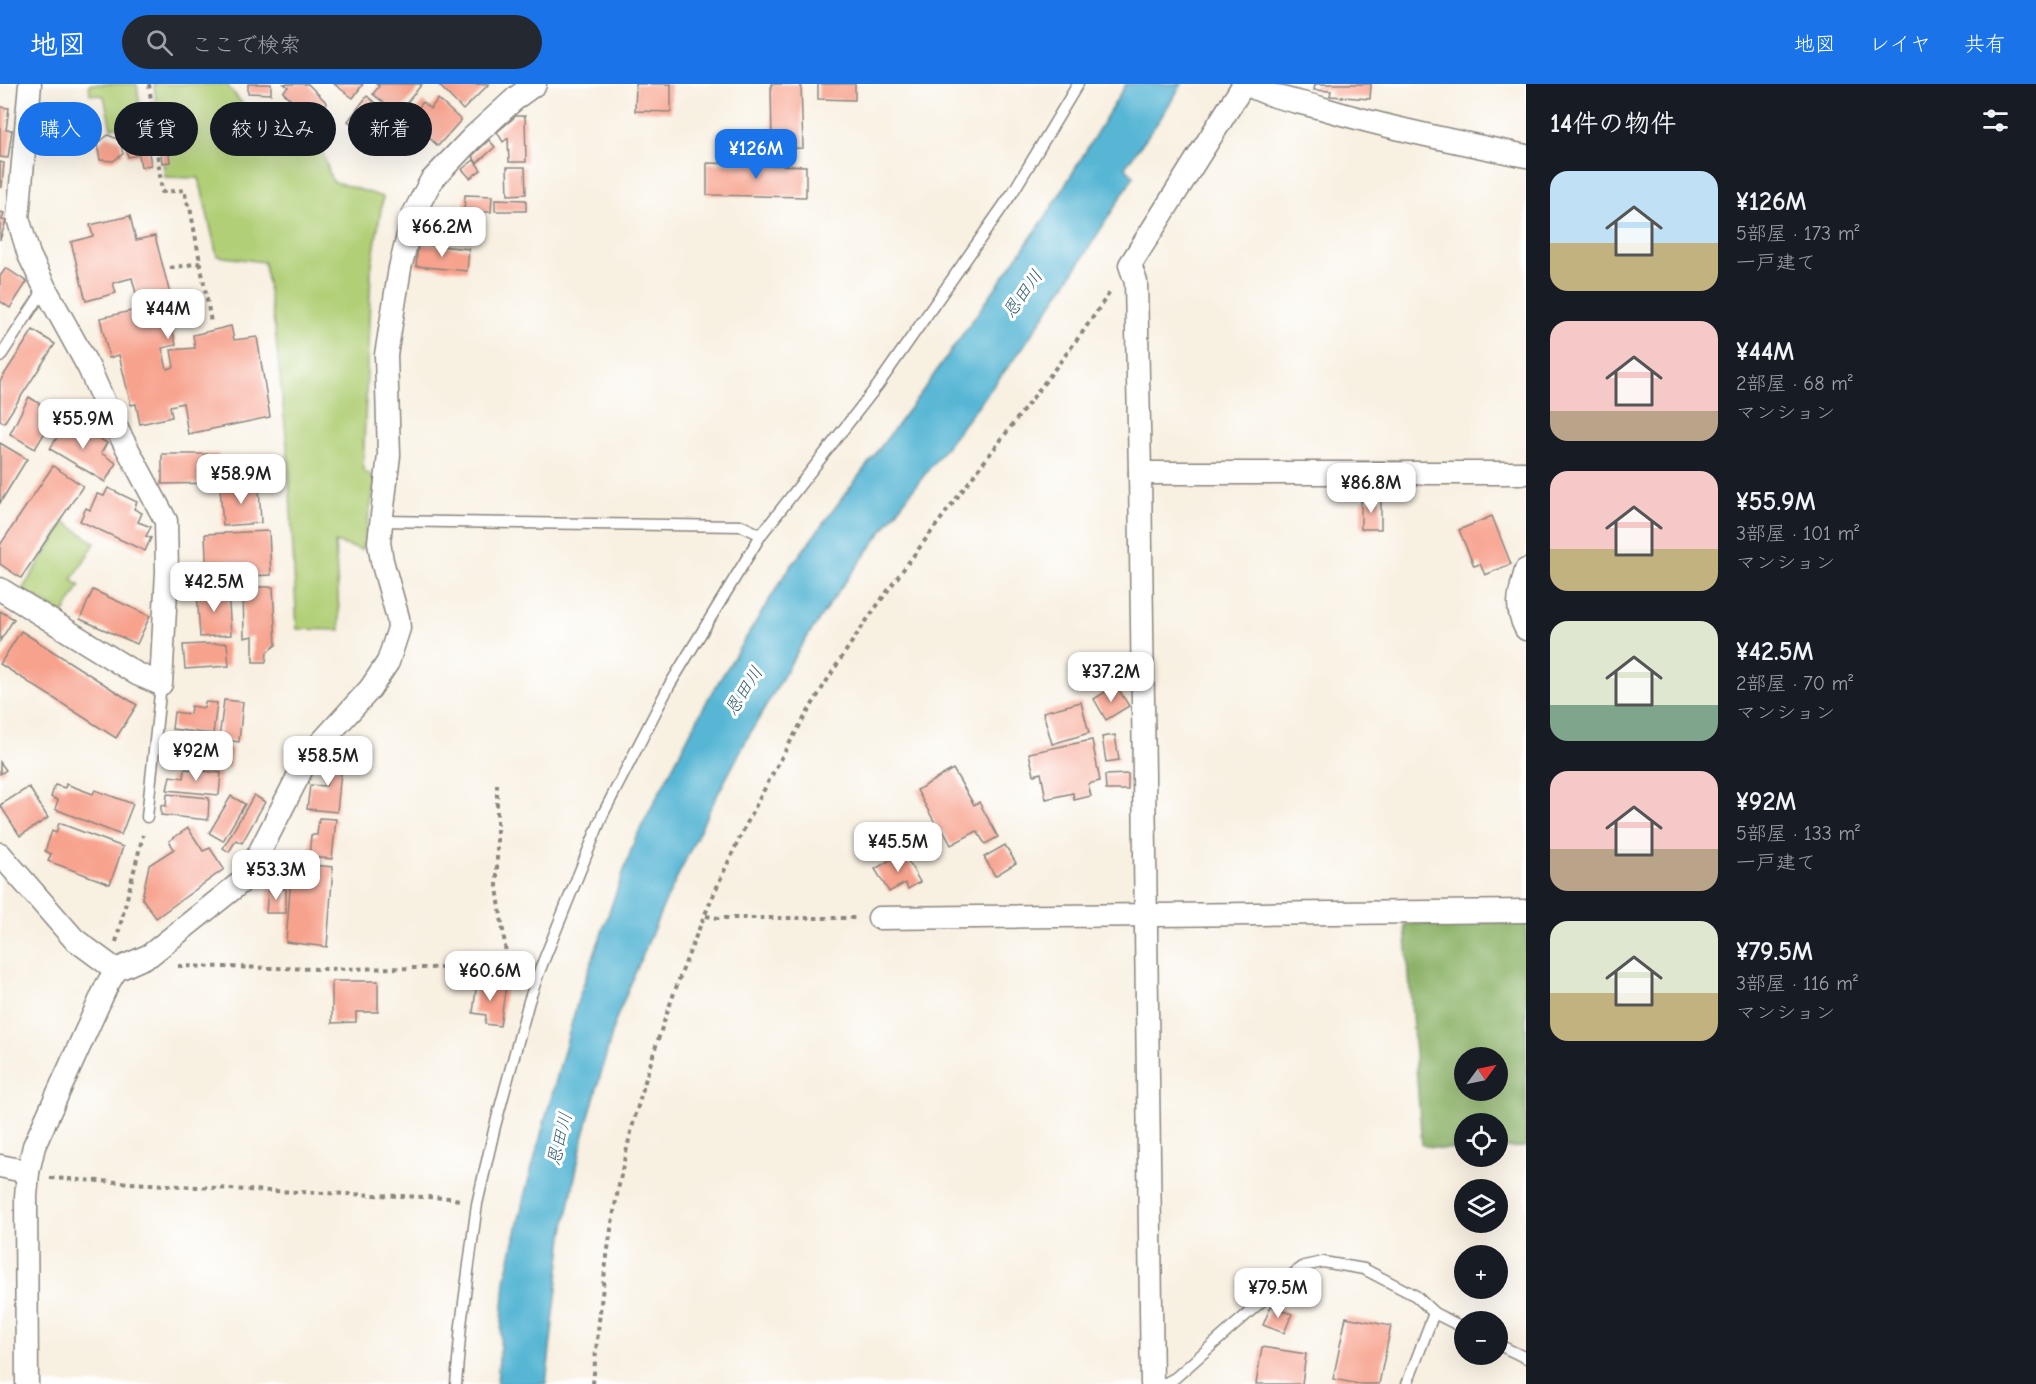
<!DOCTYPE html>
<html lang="ja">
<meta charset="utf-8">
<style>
:root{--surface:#171b24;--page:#242831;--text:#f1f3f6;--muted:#9ea1a6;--accent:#1a73e8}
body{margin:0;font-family:"Comic Neue","Klee One",sans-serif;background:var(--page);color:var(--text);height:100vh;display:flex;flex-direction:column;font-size:22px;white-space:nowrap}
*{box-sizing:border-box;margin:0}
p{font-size:20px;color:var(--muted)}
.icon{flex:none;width:33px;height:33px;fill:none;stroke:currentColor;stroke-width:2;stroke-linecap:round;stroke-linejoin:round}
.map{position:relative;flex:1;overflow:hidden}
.details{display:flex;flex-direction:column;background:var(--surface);width:510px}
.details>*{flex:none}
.banner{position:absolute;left:18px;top:18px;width:570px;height:54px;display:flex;gap:12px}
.needle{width:39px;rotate:57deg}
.tools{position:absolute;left:1454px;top:963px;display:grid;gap:12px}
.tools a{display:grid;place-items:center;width:54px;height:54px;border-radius:50%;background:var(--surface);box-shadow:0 6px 24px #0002;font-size:30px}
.price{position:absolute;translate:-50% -51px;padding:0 14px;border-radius:12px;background:#fff;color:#222;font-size:20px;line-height:39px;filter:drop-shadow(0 2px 3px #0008)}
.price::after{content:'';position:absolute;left:50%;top:36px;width:18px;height:14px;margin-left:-9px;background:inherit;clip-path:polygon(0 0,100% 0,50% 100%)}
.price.active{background:var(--accent);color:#fff}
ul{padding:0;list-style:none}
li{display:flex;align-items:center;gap:18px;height:150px;padding:0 24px}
li span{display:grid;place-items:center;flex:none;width:168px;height:120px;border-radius:18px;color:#555}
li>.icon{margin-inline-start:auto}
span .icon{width:72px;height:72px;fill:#fffc;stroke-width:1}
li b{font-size:26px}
h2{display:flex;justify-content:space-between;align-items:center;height:72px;padding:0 24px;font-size:26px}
.pill{padding:0 21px;border-radius:27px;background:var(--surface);box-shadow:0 6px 24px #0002;font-size:21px;line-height:54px}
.pill.active{background:var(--accent);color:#fff}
header{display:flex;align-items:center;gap:36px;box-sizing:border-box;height:84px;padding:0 30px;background:var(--accent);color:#fff}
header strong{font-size:28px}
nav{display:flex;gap:33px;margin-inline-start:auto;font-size:21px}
.search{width:420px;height:54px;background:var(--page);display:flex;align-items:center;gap:15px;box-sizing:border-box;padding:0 21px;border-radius:33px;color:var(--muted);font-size:22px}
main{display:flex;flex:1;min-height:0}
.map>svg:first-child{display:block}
.green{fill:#b1cf76;stroke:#667649;stroke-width:1.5}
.forest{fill:#8cb267;stroke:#546742;stroke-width:1.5;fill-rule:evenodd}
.water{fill:#56b6d4;stroke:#396978;stroke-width:1.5}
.building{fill:#f7a28d}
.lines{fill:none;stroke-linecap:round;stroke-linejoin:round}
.service-casing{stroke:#8a867e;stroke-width:13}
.minor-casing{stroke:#8a867e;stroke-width:25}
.path{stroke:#8a867e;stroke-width:4;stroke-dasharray:4.5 4.5;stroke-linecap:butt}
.service{stroke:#fff;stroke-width:10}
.minor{stroke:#fff;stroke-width:22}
.labels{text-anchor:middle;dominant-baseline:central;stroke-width:6;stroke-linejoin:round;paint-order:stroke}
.water-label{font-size:18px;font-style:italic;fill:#36616f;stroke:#fff}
</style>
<header>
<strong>地図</strong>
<div class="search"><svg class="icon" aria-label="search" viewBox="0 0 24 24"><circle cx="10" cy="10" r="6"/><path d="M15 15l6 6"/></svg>ここで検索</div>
<nav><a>地図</a><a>レイヤ</a><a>共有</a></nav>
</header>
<main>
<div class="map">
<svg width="1526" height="1300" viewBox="0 0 1526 1300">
<rect width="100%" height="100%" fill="#fff"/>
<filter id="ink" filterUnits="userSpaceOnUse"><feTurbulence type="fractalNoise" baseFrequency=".0167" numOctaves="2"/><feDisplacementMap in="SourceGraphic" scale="12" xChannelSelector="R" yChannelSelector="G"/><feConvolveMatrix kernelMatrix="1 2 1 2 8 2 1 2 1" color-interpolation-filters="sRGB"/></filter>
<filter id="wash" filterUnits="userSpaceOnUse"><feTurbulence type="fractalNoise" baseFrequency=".008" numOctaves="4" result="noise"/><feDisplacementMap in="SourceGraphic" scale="24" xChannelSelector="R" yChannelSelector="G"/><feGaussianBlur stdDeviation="1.35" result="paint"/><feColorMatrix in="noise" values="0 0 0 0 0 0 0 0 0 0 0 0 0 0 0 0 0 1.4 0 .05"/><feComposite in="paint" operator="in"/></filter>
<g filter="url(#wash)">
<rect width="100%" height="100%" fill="#f8f0e1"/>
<g class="green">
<path d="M89 0H137L142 38 111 44 104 12 90 10Z"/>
<path d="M154 0H226L273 56 316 49 332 97 383 113 371 186 363 386 376 395 362 466 335 458 340 546 297 545 288 370 275 246 264 178 217 172 199 94 165 93Z"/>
<path d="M65 438 95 459 72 496 80 502 63 530 22 506Z"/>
</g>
<path class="forest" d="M1526 838V1063L1497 1064V1040H1464V1064L1442 1065 1422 1061 1405 840ZM1464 974H1497V1006H1464Z"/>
<path class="water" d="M1126 0H1182L1160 35 1125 83 1134 92 1082 175 1021 266 908 412 838 508 799 565 748 653 709 727 662 825 616 935 582 1058 563 1152 546 1300H497L505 1197 525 1109 578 916 635 755 709 613 786 489 921 309 1049 128Z"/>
<g id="blocks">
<g class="building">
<path d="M248 0H271V10L248 9Z"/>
<path d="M284 0H308L327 19 311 36 283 8 288 3Z"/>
<path d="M334 0H363L353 14Z"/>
<path d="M376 0H422L398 30 373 10 379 2Z"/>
<path d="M438 0H489L463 26Z"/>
<path d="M636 0H671V28L635 27Z"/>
<path d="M771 0H801L803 64 772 65Z"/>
<path d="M818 0H855V16L818 15Z"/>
<path d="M1315 0H1371L1370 15 1330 12 1331 7 1314 6Z"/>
<path d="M367 12 396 36 372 65 358 53 362 48 348 37Z"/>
<path d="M438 15 461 36 438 62 409 35 423 18 430 25Z"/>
<path d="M0 23 9 24 6 46H12L8 74 0 73Z"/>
<path d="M516 32H525L526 78H509L508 54 503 58 497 48Z"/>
<path d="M146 50 151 81 141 83 139 71 128 73 124 54Z"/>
<path d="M108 51 120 56 123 70 113 77 100 76 97 60Z"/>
<path d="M489 56 495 63 477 79 472 72Z"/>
<path d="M168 62 170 78 162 79 160 63Z"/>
<path d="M474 76 481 86 470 94 462 85Z"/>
<path d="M0 78 4 79 2 103H0Z"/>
<path d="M707 79 806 82V113L707 111Z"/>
<path d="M507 83H525L526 110 508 111Z"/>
<path d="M465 111 492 112 491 128H464Z"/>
<path d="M495 115 526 116V127H495Z"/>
<path d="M0 128 4 129 2 136 6 137 0 156Z"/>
<path d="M130 132 136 156 155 152 170 210 152 214 157 234 169 231 176 261 162 264 167 285 174 283 171 266 195 264 193 251 231 242 234 256 257 253 270 333 188 350 183 319 170 322 172 333 140 340 136 320 131 321 119 271 109 274 100 234 140 225 132 194 113 199 116 209 86 217 71 158 93 152 90 141Z"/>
<path d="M455 145 474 146V155H455Z"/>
<path d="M418 160 469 165 467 187 416 182Z"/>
<path d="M6 184 27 198 10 224 0 217V192Z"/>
<path d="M33 246 55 260 4 339 0 336V297Z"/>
<path d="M29 313 56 330 35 365 10 350Z"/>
<path d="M68 335 107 359 101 369 116 379 105 398 50 365Z"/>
<path d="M0 359 27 375 0 419Z"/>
<path d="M162 370H218L219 399 162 400Z"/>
<path d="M53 382 83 402 21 494 0 480V461Z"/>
<path d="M259 401 261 439 223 442 220 403Z"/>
<path d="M108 404 137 418 134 425 142 429 138 438 151 443 146 452 151 454 145 467 80 437 86 424 90 426 97 410 104 412Z"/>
<path d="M1381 415V445H1361V416Z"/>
<path d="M1492 432 1511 480 1485 491 1480 480 1474 482 1459 446Z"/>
<path d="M269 447 271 491 207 494 205 450Z"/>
<path d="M243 503H273L276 561 267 568 266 578H253V552L244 554Z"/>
<path d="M228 505 231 551 200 553 197 507Z"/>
<path d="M93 506 150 532 137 560 80 535Z"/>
<path d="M0 527 14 535 0 557Z"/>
<path d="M21 547 137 621 116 654 0 580Z"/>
<path d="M227 559 229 582 185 585 183 561Z"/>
<path d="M1116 601 1129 622 1106 636 1094 615Z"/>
<path d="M224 616 243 618 239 658 219 655Z"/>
<path d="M205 618 217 619 213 650 172 645 174 628 190 630 191 622 204 624Z"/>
<path d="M1081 618 1089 649 1052 660 1043 628Z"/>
<path d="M1115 651 1119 676 1106 678 1102 653Z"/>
<path d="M1092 656 1100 697 1088 700 1091 712 1074 716 1073 709 1046 715 1041 689 1034 691 1029 669Z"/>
<path d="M182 659 232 665 229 684 179 678Z"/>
<path d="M330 667 343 668 337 728 307 725 310 701 326 702Z"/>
<path d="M0 678 6 686 0 690Z"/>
<path d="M184 685 221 689 219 711 167 706 170 692 184 694Z"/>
<path d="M953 685 974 721 979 718 998 753 985 760 977 747 951 761 943 746 940 748 917 706Z"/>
<path d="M1128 690V706H1106L1105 691Z"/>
<path d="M66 700 93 710 95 706 133 720 121 751 55 725 58 716 51 713 55 701 65 704Z"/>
<path d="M29 703 48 734 20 752 0 721Z"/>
<path d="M167 710 209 714 208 736 161 731V721L166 722Z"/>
<path d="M254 711 265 718 242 759 236 756 229 768 223 764Z"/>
<path d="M231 712 245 720 223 757 209 749Z"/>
<path d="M319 734 336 735 332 775 309 773 311 751H317Z"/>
<path d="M59 739 123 763 110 800 48 777 51 770 45 767 52 747 56 749Z"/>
<path d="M188 744 203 767 210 764 224 785 156 834 142 814 149 781 174 765 169 757Z"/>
<path d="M1005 761 1016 779 995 792 984 773Z"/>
<path d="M903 768 920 798 908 805 905 799 889 808 875 785Z"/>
<path d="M274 778 289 780 286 802 271 800Z"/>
<path d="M292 779 333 783 327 863 286 858Z"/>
<path d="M268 804 286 805V829H266Z"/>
<path d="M332 897H378V928H356V938L332 939Z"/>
<path d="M477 897 506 901 500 942 485 940 486 931 473 929Z"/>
<path d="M1271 1222 1292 1230 1284 1249 1263 1241Z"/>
<path d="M1346 1233 1391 1242 1379 1300H1359L1333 1295Z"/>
<path d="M1262 1263 1306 1270 1302 1300H1256Z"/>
</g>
</g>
</g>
<g filter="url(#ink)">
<use href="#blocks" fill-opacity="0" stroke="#8a867e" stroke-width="1.5"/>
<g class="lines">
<defs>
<g id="service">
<path d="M0 273 45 204"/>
<path d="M381 437 742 442 761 451"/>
<path d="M147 733 161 600"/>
<path d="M1497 1260 1526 1274"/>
<path d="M456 1300 461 1241 477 1120 495 1042 529 917 539 888 603 730 669 602 761 451 878 301 1013 108 1078 0"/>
<path d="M1164 1300 1175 1294 1289 1193 1304 1182 1323 1178 1364 1185 1416 1212 1434 1229 1464 1244"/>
<path d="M1407 1300 1434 1229"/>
</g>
<g id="minor">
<path d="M1247 0C1269 13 1296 17 1321 24 1388 44 1457 58 1526 72"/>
<path d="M1140 389H1526"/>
<path d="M1526 486C1520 510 1514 522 1526 545"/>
<path d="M0 505 137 590 161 600 167 487 166 437 111 334 89 284 45 204 29 171 18 134 30 0"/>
<path d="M0 770 74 855 116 886"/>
<path d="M879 834 1526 827"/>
<path d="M0 1082 28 1088"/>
<path d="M27 1300 26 1113 28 1088 34 1062 107 901 116 886 150 871 240 799 252 783 308 673 370 605 388 578 399 544 398 534 382 477 379 458 389 371 386 271 400 184 413 131 431 97 472 54 517 13 535 0"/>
<path d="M1152 1300 1140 389 1136 198 1130 181 1244 0"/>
</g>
</defs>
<use href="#service" class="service-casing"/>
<use href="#minor" class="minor-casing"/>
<g class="path">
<path d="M149 0 162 108 185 106 186 118 190 123 211 238"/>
<path d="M170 184 200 179"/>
<path d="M497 700V803L506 869 512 882"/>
<path d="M706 832 718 834H857"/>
<path d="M116 858 143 751"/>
<path d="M178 882 321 885 521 883"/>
<path d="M50 1094 248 1106 450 1114 459 1116"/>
<path d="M593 1300C600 1220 609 1138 628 1060 668 899 736 743 823 603 862 539 908 479 953 419 996 362 1039 306 1082 249L1110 208"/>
</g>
<use href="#service" class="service"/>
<use href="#minor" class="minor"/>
</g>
</g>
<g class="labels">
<g class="water-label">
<text transform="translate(1023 210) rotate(-54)">恩田川</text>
<text transform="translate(744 607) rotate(-57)">恩田川</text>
<text transform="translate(560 1055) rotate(-76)">恩田川</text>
</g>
</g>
</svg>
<div class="tools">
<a><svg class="needle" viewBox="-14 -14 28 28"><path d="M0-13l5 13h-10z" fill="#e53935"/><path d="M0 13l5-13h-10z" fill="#9ea1a6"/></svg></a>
<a><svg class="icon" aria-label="locate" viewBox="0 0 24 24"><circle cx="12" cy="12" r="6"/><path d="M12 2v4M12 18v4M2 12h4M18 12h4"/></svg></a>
<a><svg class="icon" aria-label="layers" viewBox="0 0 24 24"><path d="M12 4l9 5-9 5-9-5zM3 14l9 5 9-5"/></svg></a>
<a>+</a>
<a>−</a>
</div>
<b class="price active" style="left:756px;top:96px">¥126M</b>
<b class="price" style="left:442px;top:174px">¥66.2M</b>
<b class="price" style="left:168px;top:256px">¥44M</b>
<b class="price" style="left:83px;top:366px">¥55.9M</b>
<b class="price" style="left:241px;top:421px">¥58.9M</b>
<b class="price" style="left:1371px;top:430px">¥86.8M</b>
<b class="price" style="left:214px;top:529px">¥42.5M</b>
<b class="price" style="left:1111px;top:619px">¥37.2M</b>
<b class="price" style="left:196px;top:698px">¥92M</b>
<b class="price" style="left:328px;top:703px">¥58.5M</b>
<b class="price" style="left:898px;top:789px">¥45.5M</b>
<b class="price" style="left:276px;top:817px">¥53.3M</b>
<b class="price" style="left:490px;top:918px">¥60.6M</b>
<b class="price" style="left:1278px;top:1235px">¥79.5M</b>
<div class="banner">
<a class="pill active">購入</a>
<a class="pill">賃貸</a>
<a class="pill">絞り込み</a>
<a class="pill">新着</a>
</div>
</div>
<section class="details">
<h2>14件の物件<svg class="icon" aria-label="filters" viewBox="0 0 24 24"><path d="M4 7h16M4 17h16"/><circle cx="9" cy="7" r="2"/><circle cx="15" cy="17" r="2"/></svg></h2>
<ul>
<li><span style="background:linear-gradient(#bfe0f5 60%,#c2b280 0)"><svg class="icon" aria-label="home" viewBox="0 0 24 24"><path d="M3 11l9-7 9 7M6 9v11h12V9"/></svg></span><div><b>¥126M</b><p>5部屋 · 173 m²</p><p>一戸建て</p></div></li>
<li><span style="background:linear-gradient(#f6c9c9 75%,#b9a48a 0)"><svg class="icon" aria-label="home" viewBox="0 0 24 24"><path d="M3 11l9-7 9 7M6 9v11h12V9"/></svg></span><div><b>¥44M</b><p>2部屋 · 68 m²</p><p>マンション</p></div></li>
<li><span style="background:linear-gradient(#f6c9c9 65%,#c2b280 0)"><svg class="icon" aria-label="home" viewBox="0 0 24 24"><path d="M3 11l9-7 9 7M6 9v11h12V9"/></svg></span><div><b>¥55.9M</b><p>3部屋 · 101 m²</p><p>マンション</p></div></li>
<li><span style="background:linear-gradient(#dfe7d0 70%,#7fa58c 0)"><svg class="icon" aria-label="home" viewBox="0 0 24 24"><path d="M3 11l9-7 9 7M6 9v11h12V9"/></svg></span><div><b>¥42.5M</b><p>2部屋 · 70 m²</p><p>マンション</p></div></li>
<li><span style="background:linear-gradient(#f6c9c9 65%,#b9a48a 0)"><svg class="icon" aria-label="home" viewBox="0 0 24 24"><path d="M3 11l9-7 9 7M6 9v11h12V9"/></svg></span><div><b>¥92M</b><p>5部屋 · 133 m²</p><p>一戸建て</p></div></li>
<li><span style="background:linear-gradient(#dfe7d0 60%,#c2b280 0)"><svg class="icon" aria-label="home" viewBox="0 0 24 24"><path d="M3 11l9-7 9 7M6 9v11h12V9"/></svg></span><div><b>¥79.5M</b><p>3部屋 · 116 m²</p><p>マンション</p></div></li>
</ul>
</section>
</main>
